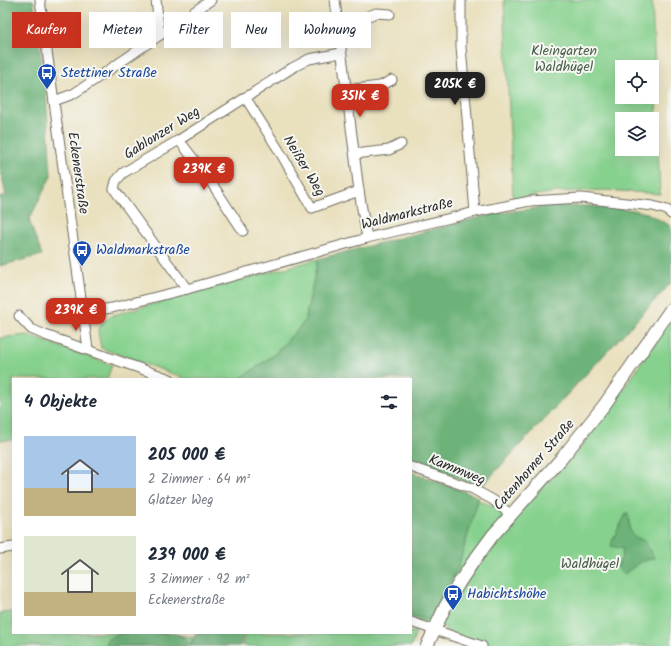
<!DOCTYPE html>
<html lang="de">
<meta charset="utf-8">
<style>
:root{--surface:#fff;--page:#f2f2f3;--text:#1f2937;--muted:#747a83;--accent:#c8321e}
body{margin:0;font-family:Kalam,sans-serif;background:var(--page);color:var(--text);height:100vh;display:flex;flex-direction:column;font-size:15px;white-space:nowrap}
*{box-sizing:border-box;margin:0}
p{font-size:13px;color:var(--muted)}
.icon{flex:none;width:22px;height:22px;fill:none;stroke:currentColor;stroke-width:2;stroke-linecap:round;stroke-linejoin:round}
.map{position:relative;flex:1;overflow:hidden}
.details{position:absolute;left:12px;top:378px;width:400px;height:256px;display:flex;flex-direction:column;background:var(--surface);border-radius:0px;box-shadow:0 4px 16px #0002}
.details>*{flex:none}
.guide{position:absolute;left:12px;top:12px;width:400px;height:36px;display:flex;gap:8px}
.buttons{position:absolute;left:615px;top:60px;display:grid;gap:8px}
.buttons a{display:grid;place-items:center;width:44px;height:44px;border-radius:0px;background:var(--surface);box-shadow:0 4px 16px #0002;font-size:20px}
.price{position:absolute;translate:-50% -34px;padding:0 9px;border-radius:8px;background:var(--accent);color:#fff;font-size:13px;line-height:26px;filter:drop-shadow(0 1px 2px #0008)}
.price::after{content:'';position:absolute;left:50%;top:24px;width:12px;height:9px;margin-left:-6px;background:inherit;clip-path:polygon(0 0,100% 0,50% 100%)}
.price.current{background:#222;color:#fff}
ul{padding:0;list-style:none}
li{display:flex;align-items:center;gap:12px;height:100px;padding:0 12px}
li span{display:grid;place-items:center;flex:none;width:112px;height:80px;border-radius:0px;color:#555}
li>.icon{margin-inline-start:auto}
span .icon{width:48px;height:48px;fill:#fffc;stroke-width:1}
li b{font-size:17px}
h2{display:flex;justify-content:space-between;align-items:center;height:48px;padding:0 12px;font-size:17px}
.pill{padding:0 14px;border-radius:0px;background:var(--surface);box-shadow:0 4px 16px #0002;font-size:14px;line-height:36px}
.pill.current{background:var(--accent);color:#fff}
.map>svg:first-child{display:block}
.green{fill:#87d18e;stroke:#597e5c;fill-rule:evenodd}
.forest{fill:#6db379;stroke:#4c6f52}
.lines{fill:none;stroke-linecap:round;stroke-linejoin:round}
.minor-casing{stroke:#6e6a5e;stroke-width:11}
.tertiary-casing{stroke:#6e6a5e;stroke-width:14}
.minor{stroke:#fff;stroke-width:9}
.tertiary{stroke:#fff;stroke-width:12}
.labels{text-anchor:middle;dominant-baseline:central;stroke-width:4;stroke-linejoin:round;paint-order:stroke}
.park-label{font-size:14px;fill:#475d49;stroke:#f6f6f2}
.transit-label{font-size:14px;fill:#164399;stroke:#f6f6f2;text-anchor:start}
.street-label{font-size:14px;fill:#2b2b2b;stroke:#f6f6f2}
</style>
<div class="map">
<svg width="671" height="646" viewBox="0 0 671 646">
<rect width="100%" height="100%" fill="#f6f6f2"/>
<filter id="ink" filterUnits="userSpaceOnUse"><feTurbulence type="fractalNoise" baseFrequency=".025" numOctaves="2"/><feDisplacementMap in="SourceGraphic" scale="8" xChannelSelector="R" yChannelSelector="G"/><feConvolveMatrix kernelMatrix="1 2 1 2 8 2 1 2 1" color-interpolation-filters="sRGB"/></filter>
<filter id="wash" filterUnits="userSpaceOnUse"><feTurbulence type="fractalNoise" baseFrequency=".012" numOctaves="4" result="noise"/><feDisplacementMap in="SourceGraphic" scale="16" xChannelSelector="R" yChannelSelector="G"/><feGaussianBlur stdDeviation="0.9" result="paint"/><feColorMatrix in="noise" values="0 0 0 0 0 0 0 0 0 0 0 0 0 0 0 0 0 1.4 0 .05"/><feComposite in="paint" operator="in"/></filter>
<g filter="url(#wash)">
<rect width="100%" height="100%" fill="#e9e0bd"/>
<g class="green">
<path d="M504 0H652L660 194 605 190 556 192 513 199ZM622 67H652V97H622ZM622 119H652V149H622Z"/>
<path d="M318 259 305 321 275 354 243 377 237 379H187L101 348 98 331 103 322 113 315Z"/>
<path d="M671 320V646H486L446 631V628L411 618V474L516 515 577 452 613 404Z"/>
<path d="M27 335 112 365 107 379H13V440H0V338Z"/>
<path d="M13 612V633H170L193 638 190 646H0V613Z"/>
<path d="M411 631 416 633 411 646H242L247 633H411Z"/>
</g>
<g class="forest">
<path d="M0 0H33L46 92 51 176 29 220 42 255 0 266V197L6 196 1 172 0 170Z"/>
<path d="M552 206H591L633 210 647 213 669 225 671 228V283L481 487 411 461V379H237L243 377 275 354 305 321 318 259 493 214Z"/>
<path d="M411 472 479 497 458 568 428 620 411 615Z"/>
<path d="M627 512C633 530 623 533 645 541L654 558 641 562 624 574 617 567 621 560 623 549 611 546 613 539Z"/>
<path d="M120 633H173L183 637 191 645 196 633H245L240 646H106L107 640Z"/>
</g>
</g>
<g filter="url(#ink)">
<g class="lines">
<defs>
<g id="minor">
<path d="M40 0 88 349"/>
<path d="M156 0 160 35"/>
<path d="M335 0 359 191 367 238"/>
<path d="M461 0V47L475 212"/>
<path d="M338 28 376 13 390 14"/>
<path d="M346 90 380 86 392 80"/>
<path d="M245 97 280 152 312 208 359 191"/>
<path d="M54 101 73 94 90 83 211 0"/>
<path d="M179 140 209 179 243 231"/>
<path d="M355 154 389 150 401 144"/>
<path d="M187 289 114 189 116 181 123 173 179 140 292 68 309 59 341 53"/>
<path d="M84 312 112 308 187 289 367 238 475 212 530 201 581 198 653 206 667 210 671 214"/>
<path d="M19 316 31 329 45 335 170 379"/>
<path d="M411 467 471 488 493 500 511 515"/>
<path d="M0 549 13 547"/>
<path d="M411 622 482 646"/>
</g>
<path id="tertiary" d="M427 646 445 607 459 583 473 562 493 535 561 459 605 404 671 309"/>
</defs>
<use href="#minor" class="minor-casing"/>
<use href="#tertiary" class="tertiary-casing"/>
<use href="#minor" class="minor"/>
<use href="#tertiary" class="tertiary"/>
</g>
</g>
<defs>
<symbol id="bus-pin" viewBox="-11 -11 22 30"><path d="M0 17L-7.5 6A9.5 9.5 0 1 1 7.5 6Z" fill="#1a4fb4" stroke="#f6f6f2"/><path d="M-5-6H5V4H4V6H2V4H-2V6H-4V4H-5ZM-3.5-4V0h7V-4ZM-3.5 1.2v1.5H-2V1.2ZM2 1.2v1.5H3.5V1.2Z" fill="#fff"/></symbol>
</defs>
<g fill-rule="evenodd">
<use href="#bus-pin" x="36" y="62" width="22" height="30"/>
<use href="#bus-pin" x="71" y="239" width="22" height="30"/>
<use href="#bus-pin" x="442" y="583" width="22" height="30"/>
</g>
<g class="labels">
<g class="park-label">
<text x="564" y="51">Kleingarten<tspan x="564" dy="16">Waldhügel</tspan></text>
<text x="590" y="564">Waldhügel</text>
</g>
<g class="transit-label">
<text x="61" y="73">Stettiner Straße</text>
<text x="96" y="250">Waldmarkstraße</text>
<text x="467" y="594">Habichtshöhe</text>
</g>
<g class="street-label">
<text transform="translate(162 133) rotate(-32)">Gablonzer Weg</text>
<text transform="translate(304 166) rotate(59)">Neißer Weg</text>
<text transform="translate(78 173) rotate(82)">Eckenerstraße</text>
<text transform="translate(407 214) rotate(-14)">Waldmarkstraße</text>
<text transform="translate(534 465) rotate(-49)">Catenhorner Straße</text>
<text transform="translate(457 470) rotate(22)">Kammweg</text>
</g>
</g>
</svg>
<div class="buttons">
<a><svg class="icon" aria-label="locate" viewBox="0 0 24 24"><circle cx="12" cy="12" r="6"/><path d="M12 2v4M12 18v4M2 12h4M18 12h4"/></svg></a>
<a><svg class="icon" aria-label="layers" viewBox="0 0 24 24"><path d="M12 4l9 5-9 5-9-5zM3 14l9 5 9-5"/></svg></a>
</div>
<b class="price current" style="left:455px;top:106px">205K €</b>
<b class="price" style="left:360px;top:118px">351K €</b>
<b class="price" style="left:204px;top:191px">239K €</b>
<b class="price" style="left:76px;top:332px">239K €</b>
<div class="guide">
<a class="pill current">Kaufen</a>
<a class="pill">Mieten</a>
<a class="pill">Filter</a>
<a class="pill">Neu</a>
<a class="pill">Wohnung</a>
</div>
<section class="details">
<h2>4 Objekte<svg class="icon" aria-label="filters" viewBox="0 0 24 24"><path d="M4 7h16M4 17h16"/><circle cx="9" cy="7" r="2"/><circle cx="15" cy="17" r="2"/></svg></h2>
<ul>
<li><span style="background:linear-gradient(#a9c7e8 65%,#c2b280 0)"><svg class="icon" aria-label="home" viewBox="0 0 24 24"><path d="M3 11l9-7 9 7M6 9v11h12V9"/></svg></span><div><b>205 000 €</b><p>2 Zimmer · 64 m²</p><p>Glatzer Weg</p></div></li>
<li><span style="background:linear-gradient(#dfe7d0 70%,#c2b280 0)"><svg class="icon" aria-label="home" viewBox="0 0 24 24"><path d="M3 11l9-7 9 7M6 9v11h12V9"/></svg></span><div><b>239 000 €</b><p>3 Zimmer · 92 m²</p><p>Eckenerstraße</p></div></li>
</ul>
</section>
</div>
